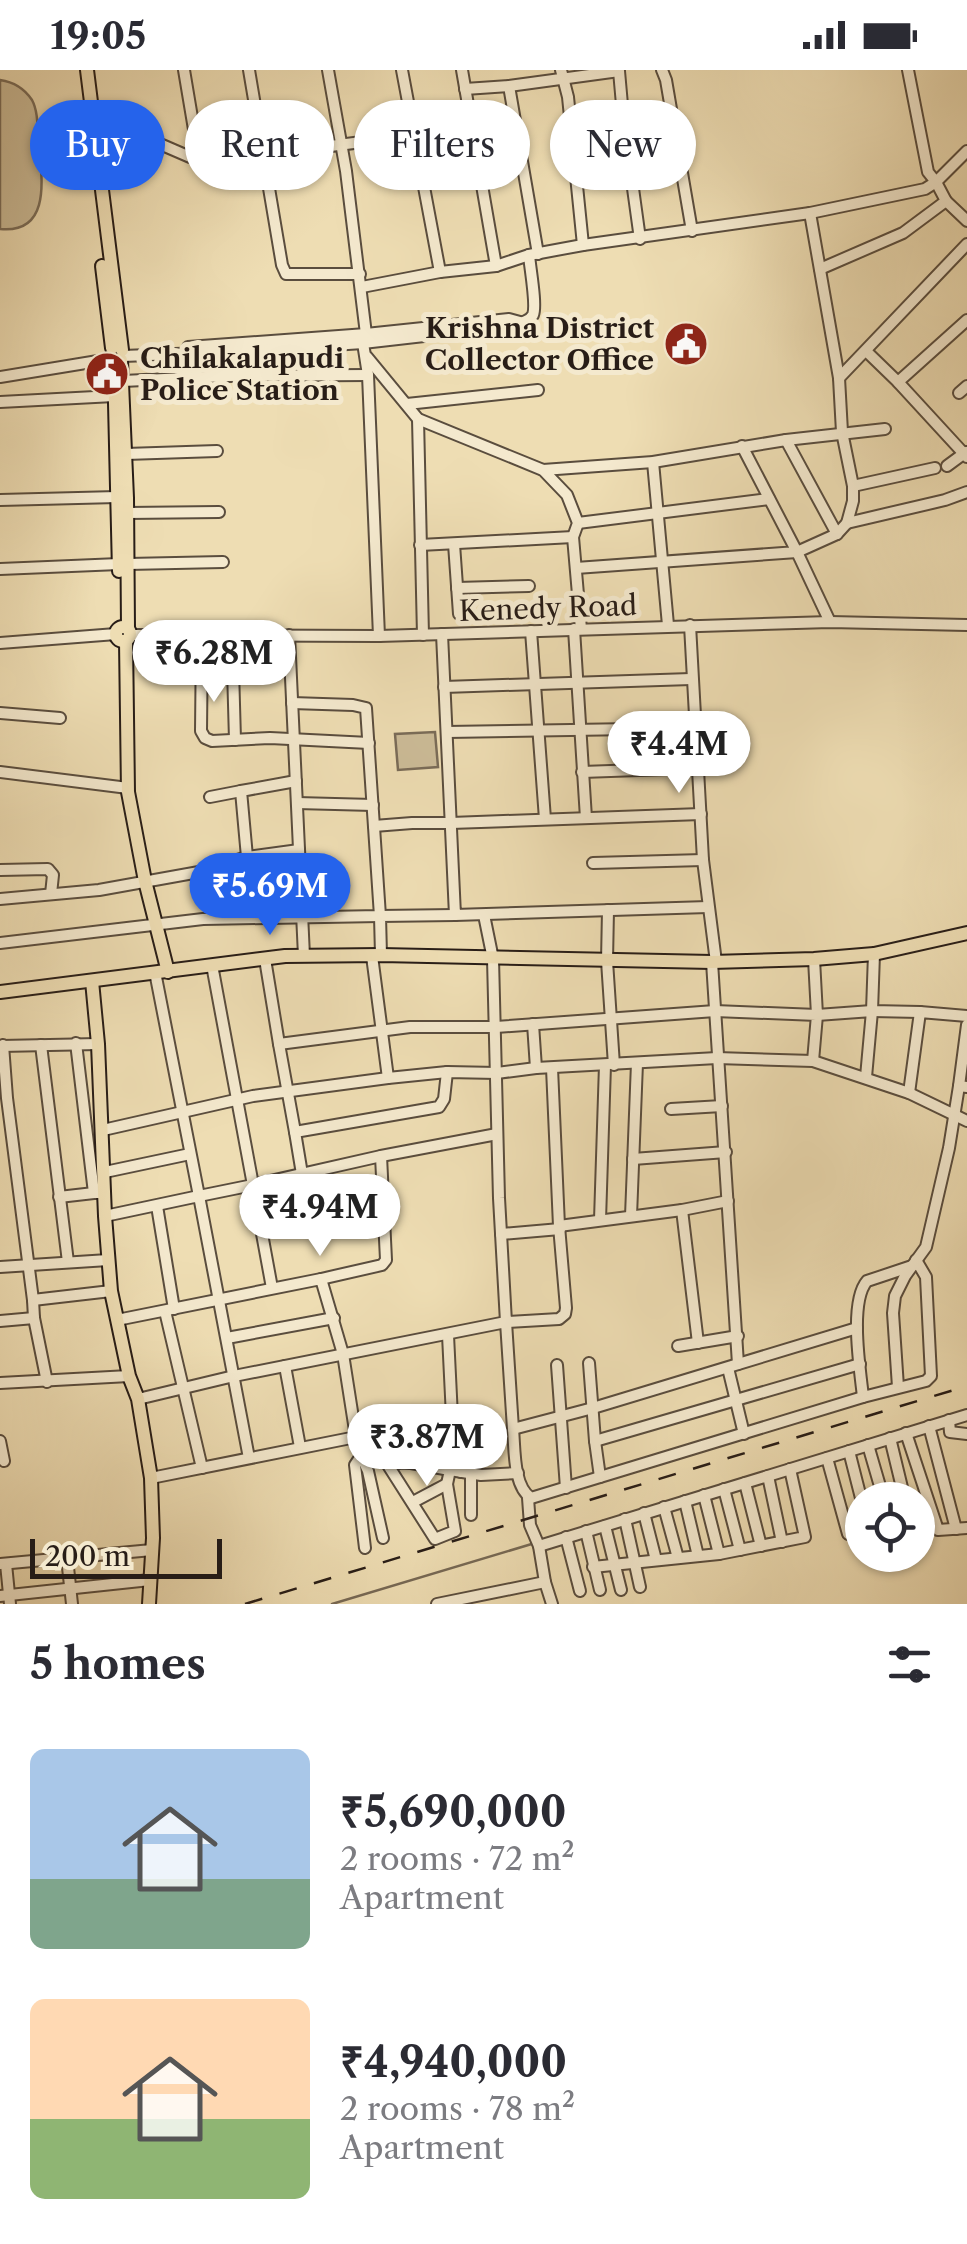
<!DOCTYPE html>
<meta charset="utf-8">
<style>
:root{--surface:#fff;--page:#f2f2f3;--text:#2b2b33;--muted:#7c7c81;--accent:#2563eb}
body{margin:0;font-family:"Libre Caslon Text",serif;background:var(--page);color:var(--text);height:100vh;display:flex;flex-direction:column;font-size:38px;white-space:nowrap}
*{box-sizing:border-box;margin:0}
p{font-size:32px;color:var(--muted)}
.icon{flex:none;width:55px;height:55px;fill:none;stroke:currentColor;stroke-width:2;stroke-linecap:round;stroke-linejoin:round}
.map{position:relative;height:1534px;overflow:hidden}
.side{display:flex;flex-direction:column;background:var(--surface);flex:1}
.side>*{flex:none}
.top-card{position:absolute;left:30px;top:30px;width:908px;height:90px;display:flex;gap:20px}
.buttons{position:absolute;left:845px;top:1412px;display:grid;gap:20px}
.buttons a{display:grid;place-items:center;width:90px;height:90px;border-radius:50%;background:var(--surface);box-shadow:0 2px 8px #0004;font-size:50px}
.scale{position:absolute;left:30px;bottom:25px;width:192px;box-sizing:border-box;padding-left:10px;border:5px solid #281d17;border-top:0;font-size:28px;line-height:35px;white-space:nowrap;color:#281d17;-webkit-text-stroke:8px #f4e9ce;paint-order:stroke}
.price{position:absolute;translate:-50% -85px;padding:0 22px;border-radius:35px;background:#fff;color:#222;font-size:32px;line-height:65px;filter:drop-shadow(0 2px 5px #0008)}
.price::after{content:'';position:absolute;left:50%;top:60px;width:30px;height:22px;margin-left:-15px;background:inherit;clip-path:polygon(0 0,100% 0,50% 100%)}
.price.active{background:var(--accent);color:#fff}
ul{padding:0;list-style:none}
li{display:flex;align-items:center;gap:30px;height:250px;padding:0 30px}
li span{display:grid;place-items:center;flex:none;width:280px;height:200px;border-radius:15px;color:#555}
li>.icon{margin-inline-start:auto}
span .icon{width:120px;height:120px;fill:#fffc;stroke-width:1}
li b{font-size:42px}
h2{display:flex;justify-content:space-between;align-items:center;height:120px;padding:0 30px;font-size:42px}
.pill{padding:0 35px;border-radius:45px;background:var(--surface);box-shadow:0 2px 8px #0004;font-size:35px;line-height:90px}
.pill.active{background:var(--accent);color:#fff}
.status{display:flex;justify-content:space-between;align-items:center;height:70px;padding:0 50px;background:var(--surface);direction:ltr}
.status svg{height:28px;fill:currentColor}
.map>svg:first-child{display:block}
.green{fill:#ccbc98;stroke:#7a6c58;stroke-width:2.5}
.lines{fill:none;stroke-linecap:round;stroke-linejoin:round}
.stream{stroke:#776955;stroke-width:2.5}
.minor-casing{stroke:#5a4d3e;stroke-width:14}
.major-casing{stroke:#281d17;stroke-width:16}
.minor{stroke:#f4e9ce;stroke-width:10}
.major{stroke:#eeddb3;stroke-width:12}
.rail{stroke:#281d17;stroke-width:2.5;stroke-dasharray:18 18;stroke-linecap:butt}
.labels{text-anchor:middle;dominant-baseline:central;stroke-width:10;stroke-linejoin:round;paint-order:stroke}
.poi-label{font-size:28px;font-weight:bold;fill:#281d17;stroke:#f4e9ce;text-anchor:end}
.street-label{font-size:28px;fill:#281d17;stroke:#f4e9ce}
</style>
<div class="status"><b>19:05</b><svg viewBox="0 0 49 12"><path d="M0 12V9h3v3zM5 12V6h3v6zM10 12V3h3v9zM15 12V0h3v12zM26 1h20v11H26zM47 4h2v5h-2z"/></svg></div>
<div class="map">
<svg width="967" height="1534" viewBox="0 0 967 1534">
<rect width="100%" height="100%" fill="#eeddb3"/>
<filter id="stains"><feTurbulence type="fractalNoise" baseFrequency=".002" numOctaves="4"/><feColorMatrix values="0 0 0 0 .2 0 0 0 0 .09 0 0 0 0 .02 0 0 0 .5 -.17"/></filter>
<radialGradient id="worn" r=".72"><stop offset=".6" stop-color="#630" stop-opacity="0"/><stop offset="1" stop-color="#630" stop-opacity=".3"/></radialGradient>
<g class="green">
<path d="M0 10C14 12 24 18 32 30 39 43 37 62 39 76 42 109 51 164 0 159Z"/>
<path d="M435 662 438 697 398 700 395 664Z"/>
</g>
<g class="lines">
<path class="stream" d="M332 1534 535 1473"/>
<defs>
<g id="minor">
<path d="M184 0 199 89"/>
<path d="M249 0 282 195 286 204H360"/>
<path d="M328 0 346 101 366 264 363 273 368 305 379 566"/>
<path d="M402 0 440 202"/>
<path d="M462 0 496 196 529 185"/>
<path d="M561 0 568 27 583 175"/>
<path d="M662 0 666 10 692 161"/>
<path d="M509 16 538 184"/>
<path d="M465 19 509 16 619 1 623 46 640 169"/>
<path d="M95 77 153 71 190 87 208 91 224 90 415 65 472 53"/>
<path d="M946 131 967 151"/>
<path d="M810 143 839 308 842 362 853 416V431L847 453 837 464 797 482 830 552"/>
<path d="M820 199 903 163 946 131 936 112 967 81"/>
<path d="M362 217 440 202 496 196"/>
<path d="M188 277 366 264 509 249 520 252"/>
<path d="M866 281 898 312 967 387"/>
<path d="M123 286 227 282 363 273 511 256C518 254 529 252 533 245 537 235 530 198 529 185L583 175 810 143 925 119 936 112 928 102 908 0"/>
<path d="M367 287 418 349 543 400 567 425 578 453 573 467 581 559"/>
<path d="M0 307 110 289"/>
<path d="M839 308 967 174"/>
<path d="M123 311 227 306 368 305"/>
<path d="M898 312 967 250"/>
<path d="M959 323 967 316"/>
<path d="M0 332 114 326"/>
<path d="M407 334 538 320"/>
<path d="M418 349 423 565"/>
<path d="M786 370 837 464"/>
<path d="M126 384 217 381"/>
<path d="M653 392 668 555"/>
<path d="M947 396 966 382"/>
<path d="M543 400 653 392 786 370 885 359"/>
<path d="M853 416 935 398"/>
<path d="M0 430 117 427"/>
<path d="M127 443 219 442"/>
<path d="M578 453 769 429"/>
<path d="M847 453 945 430 967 422"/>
<path d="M454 474 459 544"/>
<path d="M420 475 573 467"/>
<path d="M128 494 223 492"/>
<path d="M576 498 797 482 742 376"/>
<path d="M0 499 119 494"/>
<path d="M457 518 529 516"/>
<path d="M690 555 703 790 716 892"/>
<path d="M574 559 586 748"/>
<path d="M531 561 545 749"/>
<path d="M442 564 455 845 708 837"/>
<path d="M131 565 379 566 830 552 967 555"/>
<path d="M202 565 201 661 205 668 212 671 270 668 369 673"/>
<path d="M289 565 304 886"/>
<path d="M0 573 116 564"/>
<path d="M233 599 235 670"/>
<path d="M444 617 691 609"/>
<path d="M0 643 60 648"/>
<path d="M447 662 696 658"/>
<path d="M0 702 128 718"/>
<path d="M582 702 696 698"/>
<path d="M210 727 241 721"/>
<path d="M297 733 373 735"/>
<path d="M374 756 412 753H451L701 744"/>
<path d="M247 787 241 721 296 711"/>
<path d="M593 793 703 790"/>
<path d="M0 800 48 799 53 805 51 824"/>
<path d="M205 800 213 820 243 825 244 848"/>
<path d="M0 829 99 820 199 802 247 787 299 780"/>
<path d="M608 840 607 891 614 995"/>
<path d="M484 845 493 889 499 1128 506 1252 559 1249 565 1244 566 1238 559 1156 552 998"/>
<path d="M0 873 203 849 380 846 366 638 353 635 292 633"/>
<path d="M874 884 872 941 920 942"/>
<path d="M381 885 380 846 455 845"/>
<path d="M372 886 388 1008"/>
<path d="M265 889 279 974 410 957H496L715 941 817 945 813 991"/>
<path d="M814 889 817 945 872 941 866 1007"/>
<path d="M712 892 738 1294"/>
<path d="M212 895 253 1115 381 1086 497 1064"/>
<path d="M155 902 199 1126 253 1115 272 1218"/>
<path d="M533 954 536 998"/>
<path d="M967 955 959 1016 967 1017"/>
<path d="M76 973 94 1123H105"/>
<path d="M279 974 295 1062 439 1037 444 1029 447 1002"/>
<path d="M3 975 7 1028 33 1230 111 1221"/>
<path d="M41 975 68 1192"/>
<path d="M1 976 98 974"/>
<path d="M909 1023 920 942 967 946"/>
<path d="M671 1039 722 1036"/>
<path d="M103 1060 253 1026 388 1008 447 1002 497 1003 536 998 717 988 813 991 909 1023 967 1051"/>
<path d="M295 1062 302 1104"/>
<path d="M633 1089 726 1082"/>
<path d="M105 1102 190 1084"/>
<path d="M59 1127 94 1123"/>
<path d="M157 1136 174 1239"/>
<path d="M682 1140 698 1273"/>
<path d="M105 1146 199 1126 249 1388"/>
<path d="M631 1146 637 993"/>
<path d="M600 1150 605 995"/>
<path d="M559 1156 682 1140 728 1131"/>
<path d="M262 1161 383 1142"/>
<path d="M501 1164 560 1159"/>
<path d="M912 1196 867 1211C849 1232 860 1299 863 1327L926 1311 931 1306 926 1207 916 1190"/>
<path d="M0 1197 108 1190"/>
<path d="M321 1209 382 1195 386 1190 381 1086"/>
<path d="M33 1230 34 1248 47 1312"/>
<path d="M165 1241 202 1398"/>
<path d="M117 1250 321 1209 343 1284 356 1367 151 1408"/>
<path d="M0 1251 34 1248"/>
<path d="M448 1265 452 1347"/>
<path d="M227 1268 334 1248"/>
<path d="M678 1276 738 1266"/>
<path d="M589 1293 595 1371 600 1407"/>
<path d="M557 1295 566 1418"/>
<path d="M285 1296 300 1377"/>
<path d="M728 1298 744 1364"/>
<path d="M0 1313 129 1306"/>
<path d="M898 1317 893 1243 895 1226 905 1206 926 1177 949 1078 959 1016"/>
<path d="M138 1329 234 1306 506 1252 513 1359 593 1338 857 1258"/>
<path d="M411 1346V1393"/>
<path d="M425 1348V1395"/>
<path d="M949 1350 950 1362 967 1364"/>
<path d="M397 1356 398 1393"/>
<path d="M929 1356 956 1459"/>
<path d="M513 1359C515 1380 513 1416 531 1428L863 1327"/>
<path d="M906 1363 938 1460 967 1458"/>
<path d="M356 1367 361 1386 368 1401 383 1468"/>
<path d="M890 1368 905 1430"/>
<path d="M0 1371 4 1391"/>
<path d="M595 1371 860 1294"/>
<path d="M868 1375 884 1430"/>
<path d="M849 1381 862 1432"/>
<path d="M827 1388 848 1464"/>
<path d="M450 1400 481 1405 518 1403"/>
<path d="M461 1402 471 1364 472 1349"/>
<path d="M768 1406 782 1472"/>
<path d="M745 1413 761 1476"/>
<path d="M724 1419 740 1480"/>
<path d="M704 1425 719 1484"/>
<path d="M528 1428 530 1455 539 1476 545 1512 552 1534"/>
<path d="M685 1431 698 1486"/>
<path d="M413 1432 447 1414"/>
<path d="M664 1437 678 1488"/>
<path d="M644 1443 656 1490"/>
<path d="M471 1445V1404"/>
<path d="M625 1449 640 1517"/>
<path d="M605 1456 621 1520"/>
<path d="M586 1461 600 1520"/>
<path d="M566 1467 580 1521"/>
<path d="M539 1476 967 1345"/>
<path d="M365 1478 355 1395 361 1386 386 1392 435 1469 455 1461 447 1414 450 1400 411 1393 386 1392V1355"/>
<path d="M67 1488 72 1534"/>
<path d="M0 1494 152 1480"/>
<path d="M6 1494 10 1534"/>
<path d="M593 1497 719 1484 805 1467 790 1399"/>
<path d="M0 1526 150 1510"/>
<path d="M437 1534 545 1512"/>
</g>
<g id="major">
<path d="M87 0 122 280"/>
<path d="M102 196 112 278"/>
<path d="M121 290 127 428 128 559"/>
<path d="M114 291 119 501"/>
<circle cx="123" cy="564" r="7"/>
<path d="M126 571 128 722 145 811 168 902"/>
<path d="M92 911 98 974 105 1146 111 1221 129 1306 138 1329 151 1408 153 1468 149 1534"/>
<path d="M0 922 285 886 381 885 712 892 814 889 874 884 967 863"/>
</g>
</defs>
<use href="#minor" class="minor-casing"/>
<use href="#major" class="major-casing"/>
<use href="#minor" class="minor"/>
<use href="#major" class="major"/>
<path class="rail" d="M245 1534 967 1316"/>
</g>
<defs>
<symbol id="civic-disc" viewBox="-11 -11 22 22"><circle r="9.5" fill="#8f2418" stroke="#f4e9ce"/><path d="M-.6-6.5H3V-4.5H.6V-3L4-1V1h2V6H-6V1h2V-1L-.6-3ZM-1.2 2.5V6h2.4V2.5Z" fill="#fff"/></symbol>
</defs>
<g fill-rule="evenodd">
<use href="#civic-disc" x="661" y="249" width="50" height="50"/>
<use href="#civic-disc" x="82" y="279" width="50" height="50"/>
</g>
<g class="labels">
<g class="poi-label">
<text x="654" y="258">Krishna District<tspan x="654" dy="32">Collector Office</tspan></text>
<text x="140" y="288" text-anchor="start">Chilakalapudi<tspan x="140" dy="32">Police Station</tspan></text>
</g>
<g class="street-label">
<text transform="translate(548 538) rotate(-2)">Kenedy Road</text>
</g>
</g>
<rect width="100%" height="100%" filter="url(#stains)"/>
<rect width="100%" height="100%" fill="url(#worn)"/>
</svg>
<div class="buttons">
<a><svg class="icon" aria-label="locate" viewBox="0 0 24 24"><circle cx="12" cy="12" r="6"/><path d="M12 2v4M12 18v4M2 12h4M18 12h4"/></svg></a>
</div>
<div class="scale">200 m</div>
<b class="price" style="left:214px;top:635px">₹6.28M</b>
<b class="price" style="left:679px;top:726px">₹4.4M</b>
<b class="price active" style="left:270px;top:868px">₹5.69M</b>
<b class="price" style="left:320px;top:1189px">₹4.94M</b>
<b class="price" style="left:427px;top:1419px">₹3.87M</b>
<div class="top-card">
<a class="pill active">Buy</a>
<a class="pill">Rent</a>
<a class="pill">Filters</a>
<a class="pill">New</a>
</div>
</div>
<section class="side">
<h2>5 homes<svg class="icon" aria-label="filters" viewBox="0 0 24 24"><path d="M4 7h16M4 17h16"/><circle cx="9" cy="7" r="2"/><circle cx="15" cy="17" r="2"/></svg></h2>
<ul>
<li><span style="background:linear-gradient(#a9c7e8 65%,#7fa58c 0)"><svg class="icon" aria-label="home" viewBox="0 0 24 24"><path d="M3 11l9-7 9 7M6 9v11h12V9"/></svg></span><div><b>₹5,690,000</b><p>2 rooms · 72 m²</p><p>Apartment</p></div></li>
<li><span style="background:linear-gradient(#ffd9b3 60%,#8fb573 0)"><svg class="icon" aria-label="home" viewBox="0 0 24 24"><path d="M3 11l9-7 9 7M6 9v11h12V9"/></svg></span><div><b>₹4,940,000</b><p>2 rooms · 78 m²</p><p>Apartment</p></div></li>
</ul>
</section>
